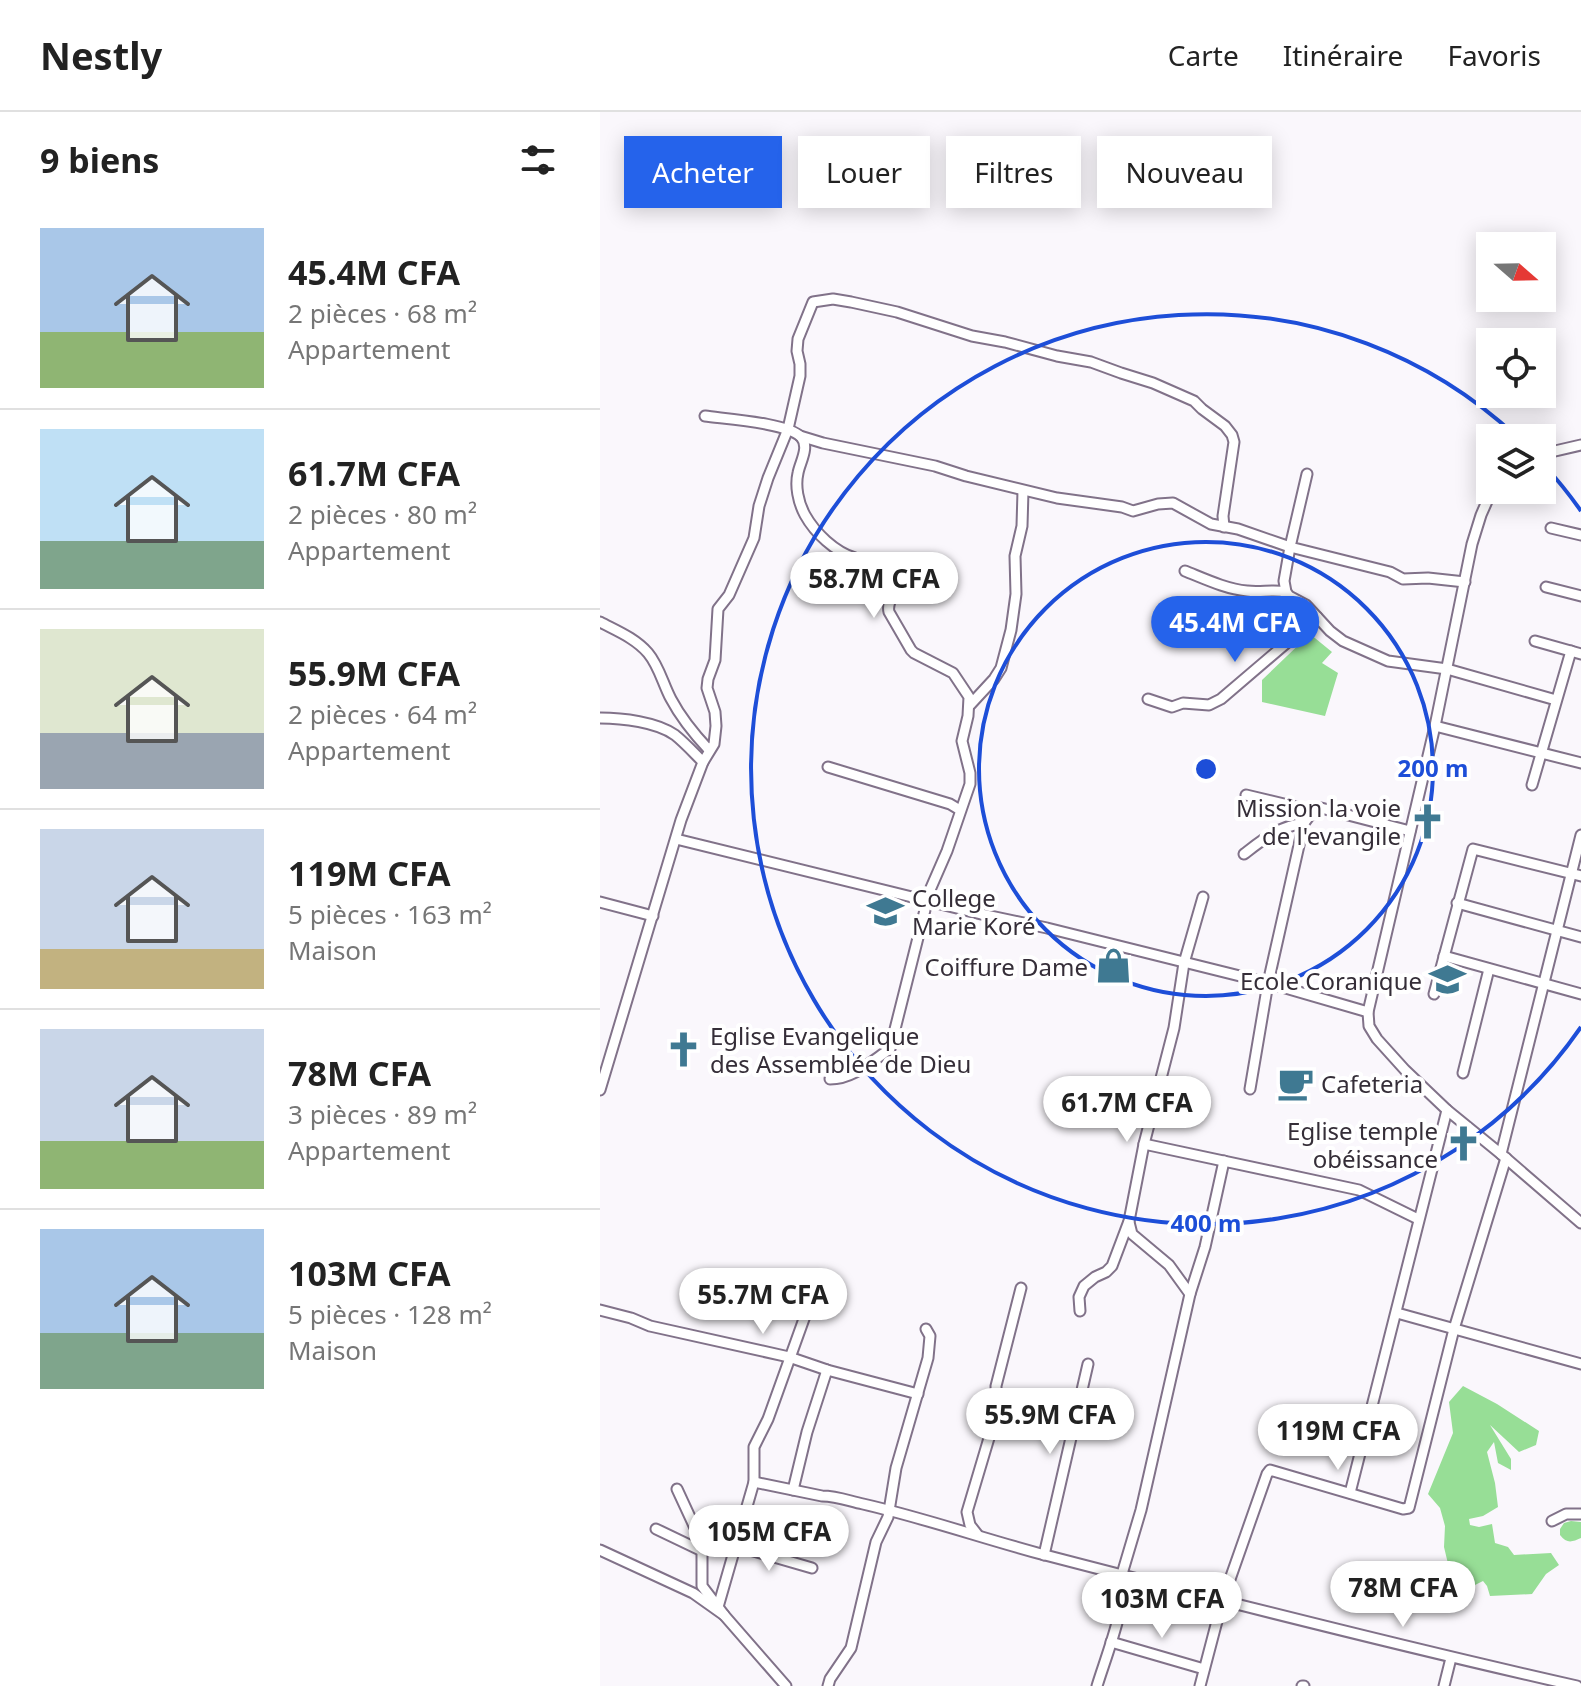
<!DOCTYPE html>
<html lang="fr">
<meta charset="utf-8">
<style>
:root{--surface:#fff;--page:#f2f2f2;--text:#222;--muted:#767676;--line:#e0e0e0;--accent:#2563eb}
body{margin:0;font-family:"Noto Sans",sans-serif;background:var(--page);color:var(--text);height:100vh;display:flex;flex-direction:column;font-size:30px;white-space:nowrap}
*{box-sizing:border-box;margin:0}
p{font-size:26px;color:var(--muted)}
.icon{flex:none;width:44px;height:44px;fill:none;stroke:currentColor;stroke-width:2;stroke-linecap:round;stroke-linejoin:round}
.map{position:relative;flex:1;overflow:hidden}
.panel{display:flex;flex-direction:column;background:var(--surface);width:600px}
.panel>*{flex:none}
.top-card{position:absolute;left:24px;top:24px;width:760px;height:72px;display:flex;gap:16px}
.needle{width:52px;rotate:110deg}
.tools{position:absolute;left:876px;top:120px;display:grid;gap:16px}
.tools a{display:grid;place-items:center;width:80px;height:80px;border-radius:0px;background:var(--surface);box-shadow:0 4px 20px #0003;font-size:40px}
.price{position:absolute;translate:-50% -68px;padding:0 18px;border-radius:28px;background:#fff;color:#222;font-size:26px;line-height:52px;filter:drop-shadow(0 2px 4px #0008)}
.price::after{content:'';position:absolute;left:50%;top:48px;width:24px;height:18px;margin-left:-12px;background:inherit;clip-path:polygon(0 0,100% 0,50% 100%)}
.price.selected{background:var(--accent);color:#fff}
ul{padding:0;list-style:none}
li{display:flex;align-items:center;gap:24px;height:200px;padding:0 40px}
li+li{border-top:2px solid var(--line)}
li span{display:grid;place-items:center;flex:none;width:224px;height:160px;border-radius:0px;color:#555}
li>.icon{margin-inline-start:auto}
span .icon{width:96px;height:96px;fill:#fffc;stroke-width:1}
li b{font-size:34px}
h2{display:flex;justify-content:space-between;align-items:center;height:96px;padding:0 40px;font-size:34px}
.pill{padding:0 28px;border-radius:0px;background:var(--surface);box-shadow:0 4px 20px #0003;font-size:28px;line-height:72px}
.pill.selected{background:var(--accent);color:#fff}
header{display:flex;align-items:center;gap:48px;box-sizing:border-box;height:112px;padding:0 40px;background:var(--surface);border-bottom:2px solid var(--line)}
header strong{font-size:38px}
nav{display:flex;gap:44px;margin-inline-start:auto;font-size:28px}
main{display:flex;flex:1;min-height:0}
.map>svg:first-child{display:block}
.green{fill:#97de96}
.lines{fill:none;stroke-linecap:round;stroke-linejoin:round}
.minor-casing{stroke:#817289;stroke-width:13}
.minor{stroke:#fff;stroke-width:9}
.ring{fill:none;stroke:#1d4ed8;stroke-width:4}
.labels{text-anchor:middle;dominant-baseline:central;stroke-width:8;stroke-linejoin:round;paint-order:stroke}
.poi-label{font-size:24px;fill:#352e38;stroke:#fff;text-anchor:end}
.centre{fill:#1d4ed8;stroke:#fff;stroke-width:4}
.ring-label{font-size:24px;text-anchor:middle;font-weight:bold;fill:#1d4ed8;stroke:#fff;stroke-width:8;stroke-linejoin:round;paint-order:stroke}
</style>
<header>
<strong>Nestly</strong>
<nav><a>Carte</a><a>Itinéraire</a><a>Favoris</a></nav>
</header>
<main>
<section class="panel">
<h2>9 biens<svg class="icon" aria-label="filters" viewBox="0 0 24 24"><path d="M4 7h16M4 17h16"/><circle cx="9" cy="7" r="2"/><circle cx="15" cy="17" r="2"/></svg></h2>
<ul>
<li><span style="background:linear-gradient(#a9c7e8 65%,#8fb573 0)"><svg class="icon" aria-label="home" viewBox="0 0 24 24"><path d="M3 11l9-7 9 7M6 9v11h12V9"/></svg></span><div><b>45.4M CFA</b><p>2 pièces · 68 m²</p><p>Appartement</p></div></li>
<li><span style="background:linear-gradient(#bfe0f5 70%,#7fa58c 0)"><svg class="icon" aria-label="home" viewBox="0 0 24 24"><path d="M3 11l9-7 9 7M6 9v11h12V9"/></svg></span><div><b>61.7M CFA</b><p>2 pièces · 80 m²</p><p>Appartement</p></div></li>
<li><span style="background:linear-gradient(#dfe7d0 65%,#9aa5b1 0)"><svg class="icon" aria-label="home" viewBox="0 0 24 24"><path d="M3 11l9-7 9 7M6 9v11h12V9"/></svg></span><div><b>55.9M CFA</b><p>2 pièces · 64 m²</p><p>Appartement</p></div></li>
<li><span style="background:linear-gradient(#c9d6e8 75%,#c2b280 0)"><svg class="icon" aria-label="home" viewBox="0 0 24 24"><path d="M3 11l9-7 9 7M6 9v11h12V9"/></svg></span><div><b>119M CFA</b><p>5 pièces · 163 m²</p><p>Maison</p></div></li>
<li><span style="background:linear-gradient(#c9d6e8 70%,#8fb573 0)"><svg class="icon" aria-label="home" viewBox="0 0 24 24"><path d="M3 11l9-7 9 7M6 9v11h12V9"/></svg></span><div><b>78M CFA</b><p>3 pièces · 89 m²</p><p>Appartement</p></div></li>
<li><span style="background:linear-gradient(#a9c7e8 65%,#7fa58c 0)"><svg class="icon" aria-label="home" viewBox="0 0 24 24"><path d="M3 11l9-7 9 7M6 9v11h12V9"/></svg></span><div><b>103M CFA</b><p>5 pièces · 128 m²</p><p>Maison</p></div></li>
</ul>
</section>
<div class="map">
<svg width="981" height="1574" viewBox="0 0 981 1574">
<rect width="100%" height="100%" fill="#faf7fc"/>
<g class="green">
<path d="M710 522 732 540 722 551 738 561 725 604 662 590V568Z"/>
<path d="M863 1274 897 1292 939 1319 936 1333 919 1340 890 1313 911 1347V1358L898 1351 894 1330 887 1340 895 1371 898 1395 883 1404 869 1407 870 1413 879 1415 892 1412 895 1431 908 1435 914 1443 951 1441 959 1453 946 1462 932 1482 890 1484 887 1474 883 1469 875 1473 872 1488 824 1493 849 1456 844 1435 845 1414 840 1396 828 1382 853 1321 849 1290Z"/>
<path d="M971 1409 981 1410V1426C972 1430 967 1432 960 1423V1417L964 1411Z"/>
</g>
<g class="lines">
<defs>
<g id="minor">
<path d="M105 304C126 307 188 311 201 325 210 335 200 350 198 361 195 374 198 390 205 403 215 421 235 440 255 446 266 449 291 446 297 454 308 468 285 485 289 500L311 538 314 541 353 561 369 585 368 604 362 629 370 661V672L347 739 330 778 290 937C272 949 253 967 230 967"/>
<path d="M200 324 223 331 335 354 366 364 457 386 522 395 533 399 558 392 573 391 611 412 638 417 690 435 684 469 686 480 689 484 706 493 730 519 743 529 788 549 847 557 956 588"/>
<path d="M942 342 981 333"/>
<path d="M707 362 690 435 790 460 803 467 828 466 865 470"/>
<path d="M892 378 881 403 872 432 835 614 768 900 769 914 777 927 805 958 847 998 901 1042 981 1111"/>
<path d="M951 416 981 423"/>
<path d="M585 459C605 467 626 477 647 479 661 481 672 477 686 480"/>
<path d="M946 475 981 484"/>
<path d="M0 510C17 519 35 526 48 541 59 554 63 572 71 587 81 606 95 623 109 638"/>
<path d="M935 529 981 542"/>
<path d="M548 587 572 595 583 591 609 593 621 587 717 505"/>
<path d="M370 593 394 567 401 556 411 518 416 482 415 444 422 414 423 379"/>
<path d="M0 606C22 606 57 610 75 623 85 631 94 641 103 650L81 708 0 978"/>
<path d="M835 614 981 651"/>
<path d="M103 650 114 632 116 614 115 600 107 576 108 567 115 548 118 497 129 483 154 426 159 394 168 366 188 317 200 264V252L197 239 198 227 213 190 233 187 251 190 297 200 372 224 405 230 457 244 491 250 521 261 553 271 594 289 602 297 625 314 632 323 634 330 623 404 624 415"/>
<path d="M228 655 350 692 360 698"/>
<path d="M932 673 971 539"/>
<path d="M646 683 713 699"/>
<path d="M76 727 381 802 447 816 668 871 768 900"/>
<path d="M644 742C665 726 678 715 704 711"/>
<path d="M0 790 53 804"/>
<path d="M857 791 981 825"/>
<path d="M844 844 981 882"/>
<path d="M834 882 873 737 981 764"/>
<path d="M863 961 889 857"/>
<path d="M650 977 668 871 704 711 713 699 721 696 810 719"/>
<path d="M544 1032 759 1078 818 1107"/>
<path d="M901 1042 981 723"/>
<path d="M529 1110 532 1122 569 1153 590 1182"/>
<path d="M0 1198 31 1206 50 1214 189 1245 227 1258 318 1282"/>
<path d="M480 1199 479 1185 484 1174 495 1165 506 1160 512 1154 529 1109 544 1032 574 916 584 851 603 785"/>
<path d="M797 1201 981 1252"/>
<path d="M407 1301C396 1293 396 1287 396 1274L421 1176"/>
<path d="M154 1370 222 1384C237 1384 249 1389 263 1392 325 1406 384 1427 445 1443 622 1489 799 1534 977 1574"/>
<path d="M77 1377 102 1431V1474L118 1495"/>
<path d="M193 1378 207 1320 227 1258"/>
<path d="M750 1381 847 998"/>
<path d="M952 1409 966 1402H981"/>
<path d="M56 1417 102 1439"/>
<path d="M377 1422 370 1413 367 1400 389 1326 397 1309 407 1301 422 1298 473 1320"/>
<path d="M136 1434 212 1456"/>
<path d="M0 1438 93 1481 124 1503 186 1574"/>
<path d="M444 1443 488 1252"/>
<path d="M124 1503 118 1495 154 1370V1335L168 1307 214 1179"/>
<path d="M511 1530 604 1557"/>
<path d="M228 1574 230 1567 251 1536 276 1430 288 1405 296 1356 328 1246 330 1224 326 1217"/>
<path d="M497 1574C505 1547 529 1488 522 1462L541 1398 590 1182 605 1135 624 1049"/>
<path d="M600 1574 622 1490 667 1362 670 1358 803 1397 809 1396 854 1217 906 1046"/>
<path d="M702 1574H704"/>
<path d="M844 1574 851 1546"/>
</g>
</defs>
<use href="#minor" class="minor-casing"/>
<use href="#minor" class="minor"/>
</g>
<g class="ring">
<circle cx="606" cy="657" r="227"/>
<path d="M981 915A455 455 0 1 1 916 324M944 353A455 455 0 0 1 981 399"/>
</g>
<defs>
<symbol id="church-bare" viewBox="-9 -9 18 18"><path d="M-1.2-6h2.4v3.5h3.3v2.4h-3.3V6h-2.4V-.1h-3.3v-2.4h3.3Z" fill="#3f7992" stroke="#fff" stroke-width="2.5" paint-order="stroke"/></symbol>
<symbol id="university-bare" viewBox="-9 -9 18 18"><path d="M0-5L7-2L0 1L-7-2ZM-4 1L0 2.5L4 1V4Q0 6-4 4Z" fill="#3f7992" stroke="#fff" stroke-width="2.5" paint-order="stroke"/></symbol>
<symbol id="shop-bare" viewBox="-9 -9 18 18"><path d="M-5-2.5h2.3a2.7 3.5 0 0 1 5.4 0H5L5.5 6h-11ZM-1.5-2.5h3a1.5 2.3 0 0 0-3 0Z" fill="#3f7992" stroke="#fff" stroke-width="2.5" paint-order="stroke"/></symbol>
<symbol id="school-bare" viewBox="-9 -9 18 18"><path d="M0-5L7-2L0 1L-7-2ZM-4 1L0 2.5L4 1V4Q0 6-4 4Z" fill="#3f7992" stroke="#fff" stroke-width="2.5" paint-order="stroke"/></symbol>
<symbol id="cafe-bare" viewBox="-9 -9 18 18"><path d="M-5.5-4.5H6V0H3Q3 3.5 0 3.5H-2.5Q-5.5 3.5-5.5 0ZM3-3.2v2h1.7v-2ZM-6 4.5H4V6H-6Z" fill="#3f7992" stroke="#fff" stroke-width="2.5" paint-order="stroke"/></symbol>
</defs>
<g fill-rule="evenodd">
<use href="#church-bare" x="802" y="684" width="51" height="51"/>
<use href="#university-bare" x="260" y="774" width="51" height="51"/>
<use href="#shop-bare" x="488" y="828" width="51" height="51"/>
<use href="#school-bare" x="822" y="842" width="51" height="51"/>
<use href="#church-bare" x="58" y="912" width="51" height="51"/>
<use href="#cafe-bare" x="670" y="946" width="51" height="51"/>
<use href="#church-bare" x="838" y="1006" width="51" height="51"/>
</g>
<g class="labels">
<g class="poi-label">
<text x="801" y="695">Mission la voie<tspan x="801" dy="28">de l'evangile</tspan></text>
<text x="312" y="785" text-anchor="start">College<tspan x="312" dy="28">Marie Koré</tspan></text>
<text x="488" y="854">Coiffure Dame</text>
<text x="822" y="868">Ecole Coranique</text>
<text x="110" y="923" text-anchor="start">Eglise Evangelique<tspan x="110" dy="28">des Assemblée de Dieu</tspan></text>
<text x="721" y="971" text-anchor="start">Cafeteria</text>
<text x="838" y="1018">Eglise temple<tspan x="838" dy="28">obéissance</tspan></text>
</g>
</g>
<circle cx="606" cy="657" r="12" class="centre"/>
<g class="ring-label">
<text x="833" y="665">200 m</text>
<text x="606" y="1120">400 m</text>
</g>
</svg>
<div class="tools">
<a><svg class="needle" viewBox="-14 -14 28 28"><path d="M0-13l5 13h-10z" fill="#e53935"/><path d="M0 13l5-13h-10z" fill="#767676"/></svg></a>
<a><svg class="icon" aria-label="locate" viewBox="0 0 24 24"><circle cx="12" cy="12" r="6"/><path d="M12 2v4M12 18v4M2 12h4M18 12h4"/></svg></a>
<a><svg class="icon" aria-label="layers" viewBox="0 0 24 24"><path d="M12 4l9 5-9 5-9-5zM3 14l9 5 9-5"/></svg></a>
</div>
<b class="price" style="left:274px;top:508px">58.7M CFA</b>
<b class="price selected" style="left:635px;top:552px">45.4M CFA</b>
<b class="price" style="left:527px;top:1032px">61.7M CFA</b>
<b class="price" style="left:163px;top:1224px">55.7M CFA</b>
<b class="price" style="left:450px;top:1344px">55.9M CFA</b>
<b class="price" style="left:738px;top:1360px">119M CFA</b>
<b class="price" style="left:169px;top:1461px">105M CFA</b>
<b class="price" style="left:803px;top:1517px">78M CFA</b>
<b class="price" style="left:562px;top:1528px">103M CFA</b>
<div class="top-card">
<a class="pill selected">Acheter</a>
<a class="pill">Louer</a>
<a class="pill">Filtres</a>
<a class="pill">Nouveau</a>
</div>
</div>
</main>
